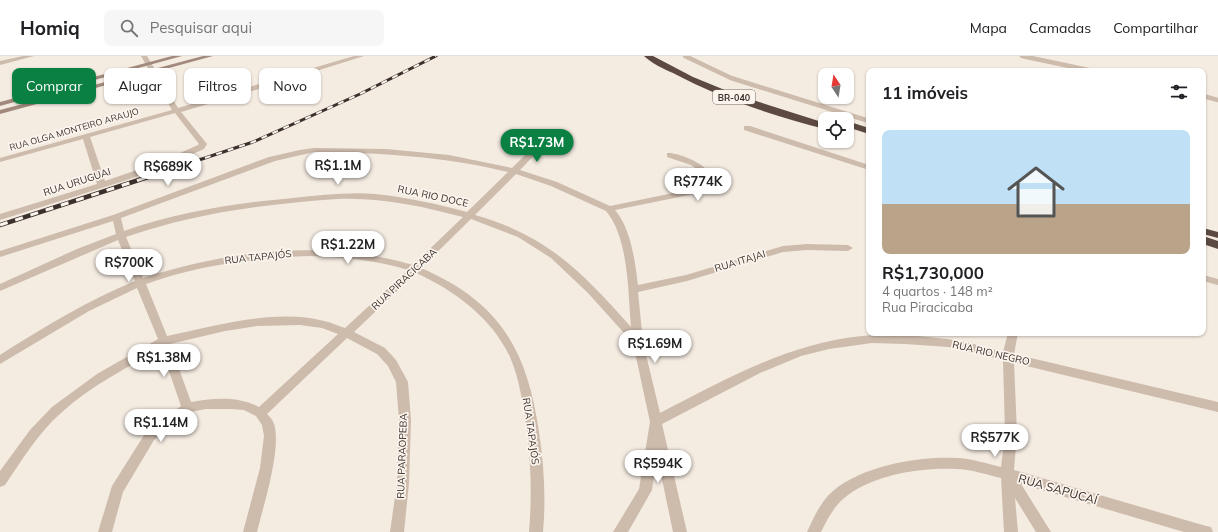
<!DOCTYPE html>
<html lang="pt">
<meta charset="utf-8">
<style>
:root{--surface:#fff;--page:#f6f6f6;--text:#202124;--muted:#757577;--line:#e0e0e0;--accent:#0b8043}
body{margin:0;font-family:Mulish,sans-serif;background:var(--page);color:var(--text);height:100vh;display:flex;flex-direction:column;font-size:15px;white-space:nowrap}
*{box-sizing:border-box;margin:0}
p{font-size:13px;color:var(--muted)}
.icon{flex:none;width:22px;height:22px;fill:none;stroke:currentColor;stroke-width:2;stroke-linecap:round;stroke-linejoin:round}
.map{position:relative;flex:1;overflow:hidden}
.details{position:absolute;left:866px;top:12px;width:340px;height:268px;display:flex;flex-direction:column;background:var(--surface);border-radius:8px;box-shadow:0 1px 3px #0004}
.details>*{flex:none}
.guide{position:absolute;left:12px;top:12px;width:380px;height:36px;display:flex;gap:8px}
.needle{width:26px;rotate:348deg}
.buttons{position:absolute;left:818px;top:12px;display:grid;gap:8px}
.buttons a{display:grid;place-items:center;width:36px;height:36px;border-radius:8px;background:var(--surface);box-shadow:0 1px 3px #0004;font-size:20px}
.price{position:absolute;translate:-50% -34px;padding:0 9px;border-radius:14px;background:#fff;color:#222;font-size:13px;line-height:26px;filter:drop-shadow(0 1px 2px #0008)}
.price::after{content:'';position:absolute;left:50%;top:24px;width:12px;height:9px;margin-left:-6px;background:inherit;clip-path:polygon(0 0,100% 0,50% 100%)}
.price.active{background:var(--accent);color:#fff}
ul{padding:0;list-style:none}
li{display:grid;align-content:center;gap:8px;height:212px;padding:0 16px}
li span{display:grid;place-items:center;height:124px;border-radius:8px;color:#555}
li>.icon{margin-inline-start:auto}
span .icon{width:72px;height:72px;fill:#fffc;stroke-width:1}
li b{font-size:17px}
h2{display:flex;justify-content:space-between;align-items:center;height:48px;padding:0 16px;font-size:17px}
.chip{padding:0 14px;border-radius:8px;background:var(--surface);box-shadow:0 1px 3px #0004;font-size:14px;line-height:36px}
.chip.active{background:var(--accent);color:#fff}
header{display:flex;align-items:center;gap:24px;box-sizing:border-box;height:56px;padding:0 20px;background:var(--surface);border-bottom:1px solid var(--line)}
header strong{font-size:19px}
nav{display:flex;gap:22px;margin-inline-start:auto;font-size:14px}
.search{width:280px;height:36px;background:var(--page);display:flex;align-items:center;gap:10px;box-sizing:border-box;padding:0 14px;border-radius:8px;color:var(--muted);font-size:15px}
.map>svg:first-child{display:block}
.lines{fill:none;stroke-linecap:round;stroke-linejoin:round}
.lane{stroke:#cdbbac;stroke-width:4.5}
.street{fill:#cdbbac;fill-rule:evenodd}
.secondary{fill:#a18a7d;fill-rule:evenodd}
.highway{fill:#5c4a42;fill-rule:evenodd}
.rail-far1-casing{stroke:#3b302b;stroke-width:3}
.rail-casing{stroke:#3b302b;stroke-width:4.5}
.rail-far1{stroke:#fbf5ee;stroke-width:2;stroke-dasharray:6;stroke-linecap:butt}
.rail{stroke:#fbf5ee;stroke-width:3;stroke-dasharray:8;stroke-linecap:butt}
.labels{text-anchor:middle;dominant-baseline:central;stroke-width:3.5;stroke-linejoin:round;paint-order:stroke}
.shield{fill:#fbf5ee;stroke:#756b66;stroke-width:1}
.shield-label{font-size:9px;font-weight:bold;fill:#3b302b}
.far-street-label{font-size:9px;fill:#3b302b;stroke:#fbf5ee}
.street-label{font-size:10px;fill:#3b302b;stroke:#fbf5ee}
.near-street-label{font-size:12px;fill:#3b302b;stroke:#fbf5ee}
</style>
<header>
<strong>Homiq</strong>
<div class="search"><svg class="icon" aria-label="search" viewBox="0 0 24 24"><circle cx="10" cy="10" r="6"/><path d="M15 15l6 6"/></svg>Pesquisar aqui</div>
<nav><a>Mapa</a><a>Camadas</a><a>Compartilhar</a></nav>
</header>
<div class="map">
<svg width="1218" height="476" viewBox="0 0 1218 476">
<rect width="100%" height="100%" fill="#f4ebe1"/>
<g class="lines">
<g class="lane">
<path d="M685 0 731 22 869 65"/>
<path d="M1022 0 1093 15"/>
<path d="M1203 40 1218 44"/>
</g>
<g class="street">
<path d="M23 0H34L0 9V5Z"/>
<path d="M141 0H147L178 52 354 0H364L249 36 181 56 207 88 204 93 166 110 124 125 0 164V158L97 128 83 83 0 106V102L172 54ZM175 57 199 88 198 89 160 106 105 125 90 81Z"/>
<path d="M744 70H750L869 109V114L744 74Z"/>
<path d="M541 83H547L548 85 520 114 557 126 610 150 693 133 696 130 698 114 691 109 667 101V97C677 96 700 106 706 113L704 131 699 137 615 154C631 173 635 205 638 229L686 219 783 190 807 188 848 189 853 192 848 195 807 194 783 196 687 225 638 236 643 286 660 357C724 324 789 287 862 280 890 277 919 280 947 283 966 285 985 291 1003 296L1008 277H1018L1014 298 1218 346V356L1014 307 1017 377 1014 414 1206 470 1211 471 1213 476H1184L1021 428 1051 476H1036L1015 442 1018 476H1004L1001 422C987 419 971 413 956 413 921 411 870 419 843 443 833 452 827 464 821 476H807C814 461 821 445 833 435 862 410 919 400 956 402 971 402 987 408 1001 411L1005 377 1003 304 949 291 905 288 872 287 829 293 801 300 760 317 662 368 687 476H673L657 399 652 434 628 476H613L639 433 650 366 633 287 588 237 551 202 518 181 471 163 421 212C500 246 527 294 539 376 544 409 546 442 543 476H529C532 442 531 409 527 375 523 350 520 324 510 301 492 262 454 234 416 217L354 276 385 292 396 304 408 326 411 364 409 427 404 476H390L397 427 399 364 396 326 388 310 377 298 347 282 267 358C270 361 273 364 274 368 282 392 263 451 257 476H243L260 412 264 380 262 369 256 360 244 354 232 353H206L190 356 154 384 123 436 112 476H98L112 430 146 376 181 350 161 292C127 312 90 330 61 357 38 377 22 404 5 429L0 431V415L30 374 52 351 97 318 158 283 137 232 89 255 0 308V299C44 271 87 245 135 225L118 184 0 235V228L77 193 116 178 113 165 0 201V195L113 159 269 101 300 94 314 92 386 93 449 99 512 112ZM314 96C382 97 442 100 508 116L467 156C437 148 406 141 375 138 348 136 321 139 293 142 236 147 179 156 124 175L121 162 275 105ZM516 118 551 130 606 155C629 182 628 237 631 271 583 217 547 179 475 159ZM337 143C380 141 421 150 463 161L413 209C324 183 231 194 143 222L126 181C194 157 265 148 337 143ZM310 200C344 201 376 204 408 214L345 272C338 270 331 266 324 265 277 252 215 270 167 280L146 228C199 209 255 202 310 200ZM300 269 322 272 338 278 259 351C238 340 213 342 191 346L170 288 225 275 257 270Z"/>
<path d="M1203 219 1218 223V229L1203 225Z"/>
</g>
<g class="secondary">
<path d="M172 0H182L0 50V46Z"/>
<path d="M203 0H213L0 58V54Z"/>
</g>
<g class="highway">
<path d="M644 0H653L693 21 737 39 825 67V73C773 60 720 42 673 17 664 13 651 7 644 0Z"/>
<path d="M847 65 869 72V78L847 71Z"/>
<path d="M1203 172 1218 176V182L1203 178Z"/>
<path d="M1203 180 1218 185V193L1203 188Z"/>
</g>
<defs>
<path id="rail-far1" d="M148 121 253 86 360 38 436 0"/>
<path id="rail" d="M0 169 151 120"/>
</defs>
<use href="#rail-far1" class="rail-far1-casing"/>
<use href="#rail" class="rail-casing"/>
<use href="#rail-far1" class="rail-far1"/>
<use href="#rail" class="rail"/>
</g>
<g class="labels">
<rect class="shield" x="713" y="34" width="42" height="14" rx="3"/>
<g class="shield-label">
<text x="734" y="41">BR-040</text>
</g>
<g class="far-street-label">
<text transform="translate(74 73) rotate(-16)">RUA OLGA MONTEIRO ARAUJO</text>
</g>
<g class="street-label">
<text transform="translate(77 126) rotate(-18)">RUA URUGUAI</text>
<text transform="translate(433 140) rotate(12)">RUA RIO DOCE</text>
<text transform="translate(258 201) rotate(-6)">RUA TAPAJÓS</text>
<text transform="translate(740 205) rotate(-17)">RUA ITAJAI</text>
<text transform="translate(404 223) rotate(-43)">RUA PIRACICABA</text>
<text transform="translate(991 297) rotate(13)">RUA RIO NEGRO</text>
<text transform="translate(531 375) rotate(82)">RUA TAPAJÓS</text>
<text transform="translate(402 400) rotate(-88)">RUA PARAOPEBA</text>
</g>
<g class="near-street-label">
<text transform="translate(1058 433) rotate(16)">RUA SAPUCAÍ</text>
</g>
</g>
</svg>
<div class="buttons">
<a><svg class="needle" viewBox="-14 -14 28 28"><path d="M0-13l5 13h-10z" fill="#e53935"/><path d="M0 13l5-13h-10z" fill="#757577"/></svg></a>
<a><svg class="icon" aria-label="locate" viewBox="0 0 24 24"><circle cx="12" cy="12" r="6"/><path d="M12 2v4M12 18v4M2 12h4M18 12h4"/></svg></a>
</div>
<b class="price active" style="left:537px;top:107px">R$1.73M</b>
<b class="price" style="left:338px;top:130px">R$1.1M</b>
<b class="price" style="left:168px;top:131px">R$689K</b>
<b class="price" style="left:698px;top:146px">R$774K</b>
<b class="price" style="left:348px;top:209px">R$1.22M</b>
<b class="price" style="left:129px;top:227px">R$700K</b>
<b class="price" style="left:655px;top:308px">R$1.69M</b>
<b class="price" style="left:164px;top:322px">R$1.38M</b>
<b class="price" style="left:161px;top:387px">R$1.14M</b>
<b class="price" style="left:995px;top:402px">R$577K</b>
<b class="price" style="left:658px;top:428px">R$594K</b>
<div class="guide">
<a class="chip active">Comprar</a>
<a class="chip">Alugar</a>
<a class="chip">Filtros</a>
<a class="chip">Novo</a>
</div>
<section class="details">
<h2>11 imóveis<svg class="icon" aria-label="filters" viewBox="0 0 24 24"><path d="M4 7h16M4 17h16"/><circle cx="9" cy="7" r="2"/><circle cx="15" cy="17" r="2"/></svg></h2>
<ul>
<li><span style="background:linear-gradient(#bfe0f5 60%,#b9a48a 0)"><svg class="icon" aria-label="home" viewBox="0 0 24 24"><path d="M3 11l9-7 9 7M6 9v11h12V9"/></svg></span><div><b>R$1,730,000</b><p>4 quartos · 148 m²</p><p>Rua Piracicaba</p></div></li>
</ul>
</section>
</div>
